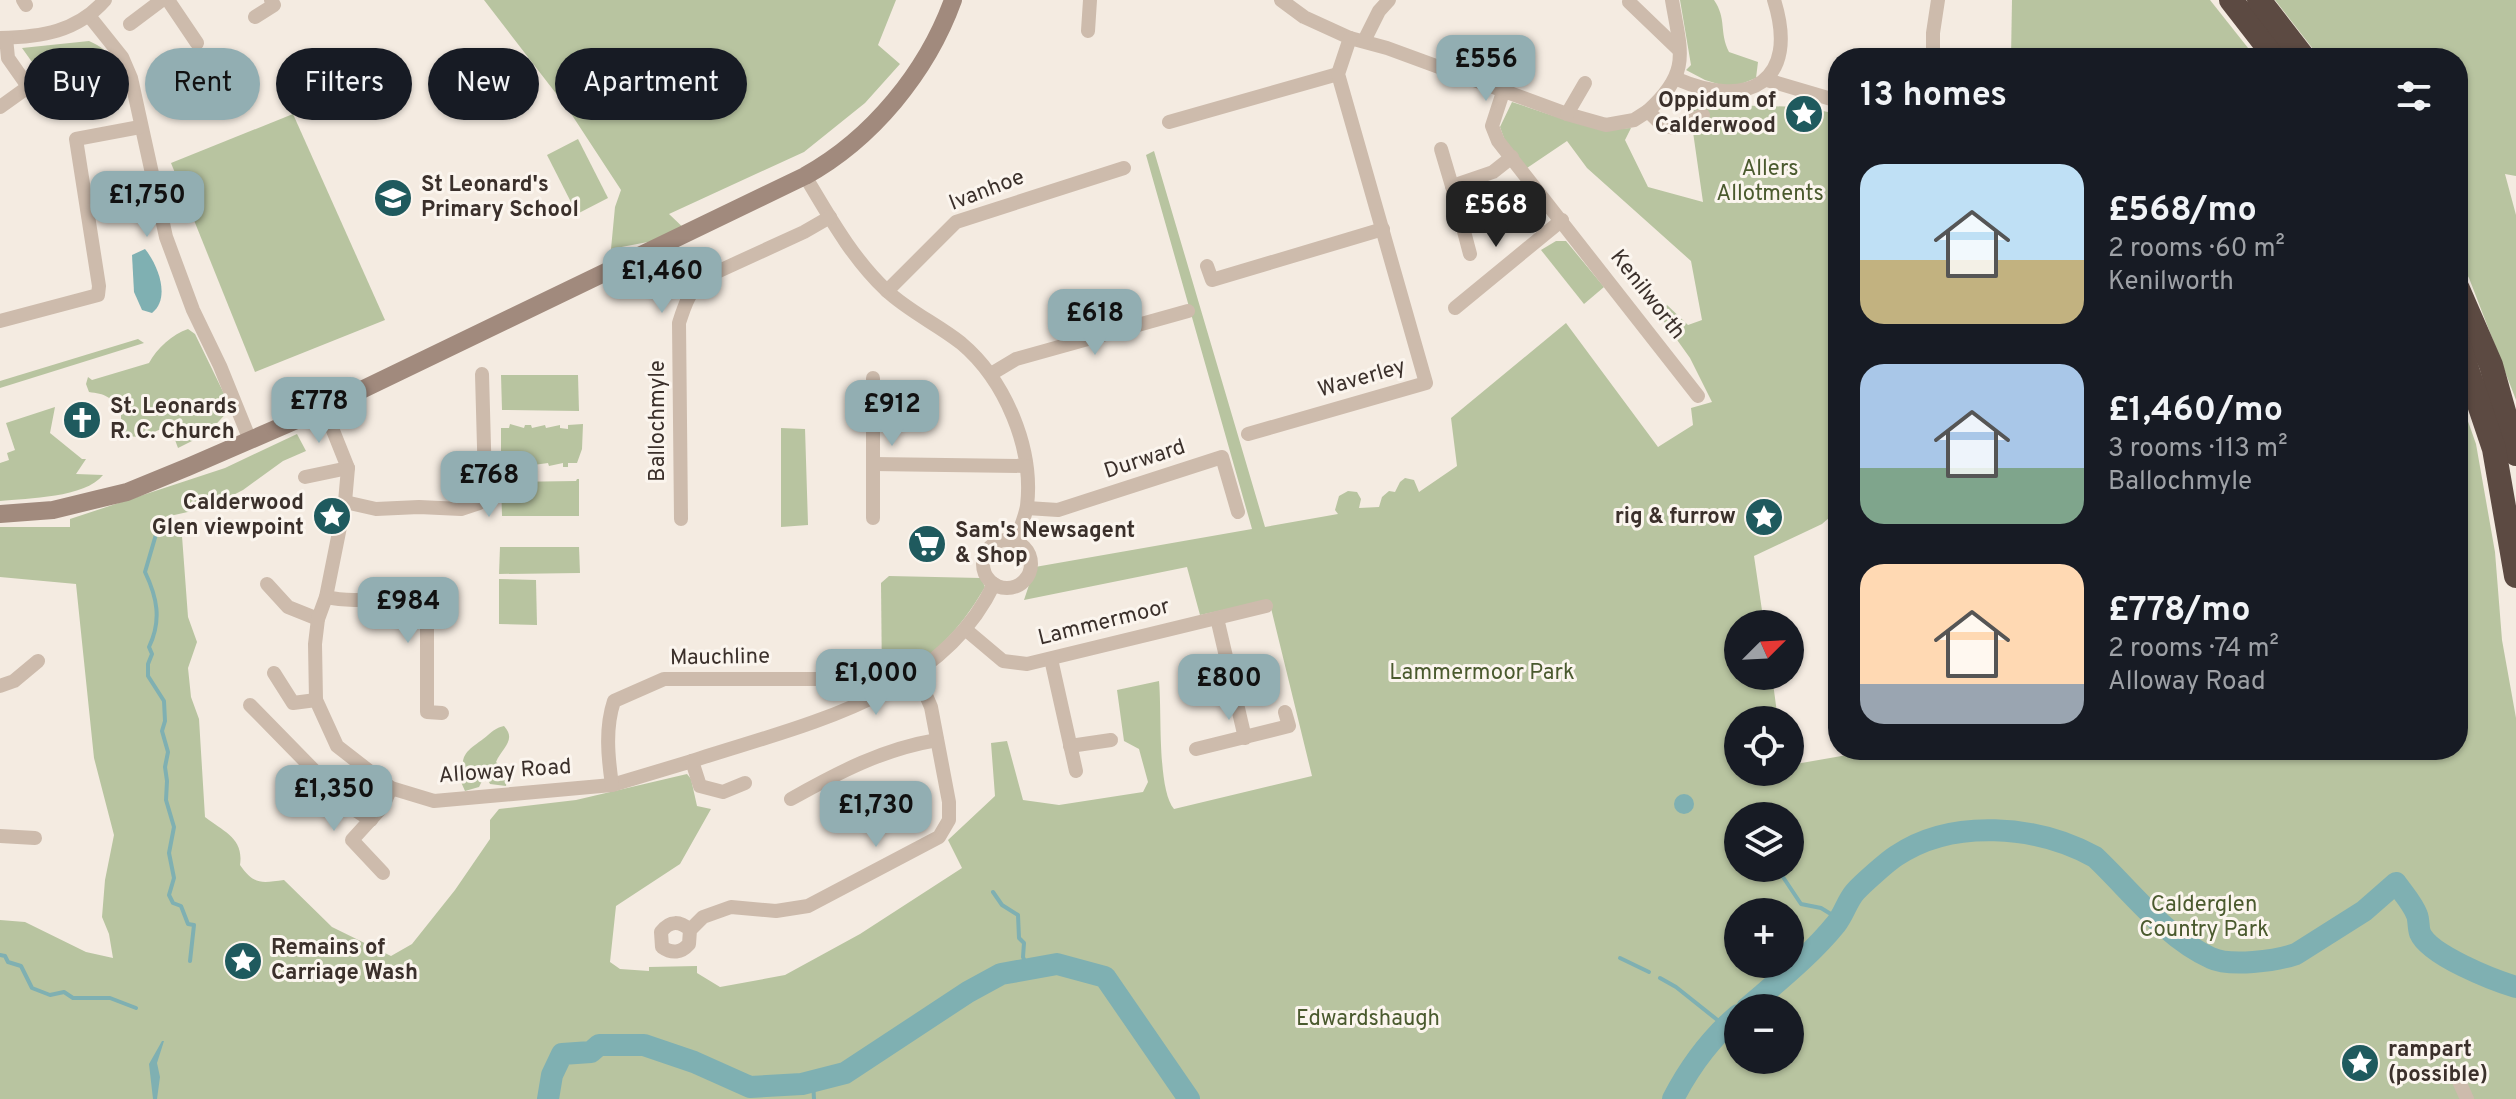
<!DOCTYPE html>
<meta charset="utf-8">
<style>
:root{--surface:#171b24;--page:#20242c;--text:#f1f3f6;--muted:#9ea1a6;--accent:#92aeb2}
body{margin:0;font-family:Overpass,sans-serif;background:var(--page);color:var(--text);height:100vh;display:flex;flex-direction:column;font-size:30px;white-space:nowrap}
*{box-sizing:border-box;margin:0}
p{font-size:26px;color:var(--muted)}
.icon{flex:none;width:44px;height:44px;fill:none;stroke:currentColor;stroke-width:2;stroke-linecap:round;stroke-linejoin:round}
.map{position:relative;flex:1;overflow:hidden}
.panel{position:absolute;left:1828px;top:48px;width:640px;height:712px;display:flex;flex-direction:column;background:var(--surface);border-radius:32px;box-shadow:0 2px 6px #0004}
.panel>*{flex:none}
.guide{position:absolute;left:24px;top:48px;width:760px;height:72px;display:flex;gap:16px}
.needle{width:52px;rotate:66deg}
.fabs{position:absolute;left:1724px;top:610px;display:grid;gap:16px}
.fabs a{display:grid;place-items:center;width:80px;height:80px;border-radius:50%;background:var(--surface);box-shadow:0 2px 6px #0004;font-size:40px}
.price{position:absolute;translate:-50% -68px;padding:0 18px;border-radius:16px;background:var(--accent);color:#111;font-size:26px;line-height:52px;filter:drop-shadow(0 2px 4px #0008)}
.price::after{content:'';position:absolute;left:50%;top:48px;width:24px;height:18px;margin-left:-12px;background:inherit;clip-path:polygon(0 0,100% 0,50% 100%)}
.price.selected{background:#222;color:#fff}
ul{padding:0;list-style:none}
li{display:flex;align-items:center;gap:24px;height:200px;padding:0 32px}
li span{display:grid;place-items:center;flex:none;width:224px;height:160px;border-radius:24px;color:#555}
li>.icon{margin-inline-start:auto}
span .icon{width:96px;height:96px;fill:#fffc;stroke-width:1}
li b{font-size:34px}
h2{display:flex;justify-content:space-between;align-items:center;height:96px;padding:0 32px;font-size:34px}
.chip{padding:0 28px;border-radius:36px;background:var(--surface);box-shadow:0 2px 6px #0004;font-size:28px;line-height:72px}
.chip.selected{background:var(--accent);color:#111}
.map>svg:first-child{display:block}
.green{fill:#b8c4a0;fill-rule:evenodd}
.water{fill:#7fb0b2}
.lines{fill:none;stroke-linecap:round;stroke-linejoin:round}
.stream{stroke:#7fb0b2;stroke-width:4}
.river{stroke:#7fb0b2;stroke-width:22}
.street{stroke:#cdbbac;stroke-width:14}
.secondary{stroke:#a18a7d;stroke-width:18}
.highway{stroke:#5c4a42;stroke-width:24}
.labels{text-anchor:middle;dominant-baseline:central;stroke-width:6;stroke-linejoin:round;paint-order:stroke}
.poi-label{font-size:22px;font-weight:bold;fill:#3b302b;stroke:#fbf5ee;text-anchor:start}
.park-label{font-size:22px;fill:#4a5a2e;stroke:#fbf5ee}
.street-label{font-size:22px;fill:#3b302b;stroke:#fbf5ee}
</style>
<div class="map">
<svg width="2516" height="1099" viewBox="0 0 2516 1099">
<rect width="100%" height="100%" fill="#f4ebe1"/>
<g class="green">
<path d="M484 0H896L878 45 900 64 865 103 804 152 669 214 690 234 611 249 615 207 621 190 568 109Z"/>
<path d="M1680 0H1714C1727 19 1719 32 1729 52L1758 62 1756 78 1731 88 1705 80 1686 70 1691 65Z"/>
<path d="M2012 0H2210L2256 58H2011Z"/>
<path d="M2275 0H2516V176L2505 174 2516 215V400L2469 278 2458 259V58H2320Z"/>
<path d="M89 41C113 51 115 64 123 87L58 110 52 101 57 97 22 48Z"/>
<path d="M1512 102C1550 114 1590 131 1631 128L1625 140 1648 187 1703 202 1689 104 1803 107 1838 114V510L1822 524 1754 556 1764 624H1738V676H1772L1778 720H1738V772H1790V765L1853 754V750H2458V393L2476 444 2495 552 2502 640 2516 718V1099H0V920L25 922 86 952 113 958 109 934 102 917 105 880 114 835 94 758 76 584 0 577V527H70V519L225 468 297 434 306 451 283 461 243 490 210 507 161 518 182 536 188 617 197 642 188 668 191 697 199 719 205 817C224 832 244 838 240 865 254 885 261 883 284 880L332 927 391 956 412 944 455 890 490 839V820L499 809 576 800 687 774 691 779 697 806 711 809 680 864 616 906 610 962 620 969 649 971V967L697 966V973L720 987 785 975 860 934 962 868 948 840 995 796 991 743 1007 741 1023 800 1059 805 1143 792 1148 782 1139 749 1124 741 1117 690 1159 681C1162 711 1157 789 1174 809L1312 776 1269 600 1200 615 1187 567 1024 600 1035 567 1252 529 1146 155 1154 151 1265 527 1338 514 1335 510 1339 496 1348 491 1357 492 1361 499 1359 508 1379 507 1382 497 1389 491 1395 492 1400 482 1405 478 1414 480 1419 492 1457 466 1451 418 1566 323 1658 447 1693 425 1691 408 1712 402 1690 358 1660 316 1667 305 1688 325 1702 320 1691 261 1587 168 1567 141 1527 168 1505 141 1500 127ZM1738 816H1790V868H1738ZM1738 912H1790V964H1738ZM1738 1008H1790V1060H1738Z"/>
<path d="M293 114 385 320 255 372 171 163Z"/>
<path d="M578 139 608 198 577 214 547 155Z"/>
<path d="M1556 241H1566L1604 287 1584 304 1541 250Z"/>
<path d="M188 329 195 334 231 408 208 433 178 448 171 429 166 427 142 437 123 436 125 422 121 419V413H117C114 396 104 394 89 392L86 384 88 377 92 380 149 363C157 348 173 334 188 329Z"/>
<path d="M138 339 144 343 0 388V381Z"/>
<path d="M501 375H578L579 411 502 410Z"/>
<path d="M55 407 50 433 82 459H86L76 474 103 475C85 498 28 498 0 501V463L9 460 7 453 15 450 6 423Z"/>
<path d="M510 424 524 428 525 425H531L532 428 545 425 546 428 560 425V428L568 429V425L583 424 582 449 577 463H568V467H563V463L549 466 548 463 519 467 518 462 508 463V467L501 466V428H509Z"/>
<path d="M781 428 805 429 808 525 781 527Z"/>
<path d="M577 479H579V516H502L501 482 576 481Z"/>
<path d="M500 547H579L580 573 499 574Z"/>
<path d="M889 576 981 578 985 587C957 634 932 659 882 683L881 583Z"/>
<path d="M499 579 536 580 537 625 499 624Z"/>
<path d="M504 726C517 740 502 748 496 762L508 773 506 786 490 784 487 778 483 779 479 787 465 791 461 782 465 775C457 752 473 748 488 735 494 730 496 728 504 726Z"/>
</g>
<g class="water">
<path d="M145 249C158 265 171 298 152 313L142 310 134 292 132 255Z"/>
<circle cx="1684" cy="804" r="10"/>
<path d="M162 1041H164L157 1063 160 1077 157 1099H153L149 1064Z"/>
</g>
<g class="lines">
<g class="stream">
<path d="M157 531 145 572C157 597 162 620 149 647L152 654 148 664V676L164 701 165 721 162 731 168 752 165 767 167 781 166 800 174 827 169 853 174 878 169 895 173 903 181 906 188 924 194 925 190 961"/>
<path d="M1777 868 1801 904 1821 908 1839 919"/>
<path d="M993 892 1002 905 1018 915 1019 938 1024 943 1023 957 1028 969"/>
<path d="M0 955 5 956 8 962 21 966 32 988 50 995 64 992 73 998H110L136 1008"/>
<path d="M1620 958 1649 972"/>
<path d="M1660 978 1676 987 1725 1026"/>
<path d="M813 1081 814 1099"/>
</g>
<g class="river">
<path d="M1747 1008C1777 982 1811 955 1836 924 1844 914 1847 901 1855 892 1861 885 1888 861 1896 856 1952 818 2037 825 2095 857 2130 890 2166 938 2211 958 2230 967 2276 961 2296 954L2364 911 2396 883C2403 893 2413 904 2417 915 2419 920 2418 927 2420 933 2429 955 2493 980 2516 987"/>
<path d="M548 1099 552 1075 562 1054 591 1052 599 1045H644L694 1062 750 1087 802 1084 845 1073 968 992 1001 974 1057 964 1105 977 1189 1099"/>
<path d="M1673 1099C1689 1068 1711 1038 1738 1015"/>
</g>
<g class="street">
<path d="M23 0 26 5"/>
<path d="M168 0 197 43"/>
<path d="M1281 0 1304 17 1350 38 1387 48 1567 114 1606 125 1634 120 1648 111 1662 125 1674 128 1703 115"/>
<path d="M1629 2 1679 50"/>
<path d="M90 17 122 57 131 78 166 237 193 310 220 366 250 440"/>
<path d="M255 17 274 5 271 0"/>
<path d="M130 24 162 0"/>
<path d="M1088 31 1090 0"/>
<path d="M0 38C41 37 77 32 105 0"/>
<path d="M6 38 8 58 41 105"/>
<path d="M1364 41 1379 11 1389 0"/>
<path d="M1933 56V33L1938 0"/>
<path d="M1677 79C1748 110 1800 82 1774 0"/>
<path d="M1767 80 1838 101"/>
<path d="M1504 89 1492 126 1498 141 1698 396"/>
<path d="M0 107 28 87"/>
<path d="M1648 111C1691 72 1681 53 1672 0"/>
<path d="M1567 114 1585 83"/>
<path d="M1169 122 1338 74"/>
<path d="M1441 149 1452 186"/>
<path d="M805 176C829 216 852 258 886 290 908 311 937 324 961 343 1005 380 1034 448 1027 506 1025 518 1019 530 1016 541"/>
<path d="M1470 254 1452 186 1493 172 1512 157"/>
<path d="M1207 266 1212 280 1383 229"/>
<path d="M887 291 956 222 1124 168"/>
<path d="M1455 308 1562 220"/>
<path d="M0 321 98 295 99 286 76 139 140 127"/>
<path d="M991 374 1016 359 1188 311"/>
<path d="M1248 434 1426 383 1338 74 1350 38"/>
<path d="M873 464 1026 466"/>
<path d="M305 477 348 468 324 408"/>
<path d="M345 502 376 509 419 507 461 509 479 503 485 483 482 374"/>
<path d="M1027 508 1058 510 1222 457 1238 512"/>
<path d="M873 518V378"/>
<path d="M681 519 679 323C685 304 690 289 706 277L804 232 830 217"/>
<circle cx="1007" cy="564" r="24"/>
<path d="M267 584 288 607 318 619"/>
<path d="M326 597C354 603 385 598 414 599L425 612 427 619V712L442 713"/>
<path d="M1217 618 1245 738"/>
<path d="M965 629 1003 661 1027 664 1266 606"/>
<path d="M1051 659 1076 771"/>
<path d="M274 673 293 703 316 700 337 746 391 788 434 801 612 785 692 761 700 786 723 792 745 783"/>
<path d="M0 686 14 681 38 661"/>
<path d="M316 700 315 644 318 619 326 597 345 502 348 468"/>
<path d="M250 705 349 806 371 820"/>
<path d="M1070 746 1111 740"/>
<path d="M1196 749 1289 726 1285 712"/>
<path d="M692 761C801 725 940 698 994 584"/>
<path d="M612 785C608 757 605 728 614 701L664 679H820"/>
<path d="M791 799C839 772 883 749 937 740"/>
<path d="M0 836 35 838"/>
<path d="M383 873 352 840 383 806 391 788"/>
<path d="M690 930C680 921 670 920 661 932L662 947C672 954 681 953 689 944L690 930 703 917 731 907 776 911 808 906 939 837 949 820V802L931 707 916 672"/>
<path d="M2458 1079 2467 1099"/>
</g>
<path class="secondary" d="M0 514 53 510 98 499 127 492 188 467 324 408 805 176C872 139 927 72 953 0"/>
<g class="highway">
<path d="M2231 0 2276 58"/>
<path d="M2259 0 2304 58"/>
<path d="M2458 289 2491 365 2516 454"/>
<path d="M2458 342 2494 449 2516 576"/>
</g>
</g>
<defs>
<symbol id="sight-disc" viewBox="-11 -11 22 22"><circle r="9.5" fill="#1f5a5e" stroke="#fbf5ee"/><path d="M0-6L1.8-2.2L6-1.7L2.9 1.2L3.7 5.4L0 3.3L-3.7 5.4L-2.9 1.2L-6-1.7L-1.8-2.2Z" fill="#fff"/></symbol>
<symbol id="school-disc" viewBox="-11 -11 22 22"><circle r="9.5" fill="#1f5a5e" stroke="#fbf5ee"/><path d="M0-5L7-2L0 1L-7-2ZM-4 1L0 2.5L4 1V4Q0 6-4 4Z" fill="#fff"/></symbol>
<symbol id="church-disc" viewBox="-11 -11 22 22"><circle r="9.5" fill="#1f5a5e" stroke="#fbf5ee"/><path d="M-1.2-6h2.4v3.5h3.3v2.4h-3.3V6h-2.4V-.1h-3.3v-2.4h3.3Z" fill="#fff"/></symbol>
<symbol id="supermarket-disc" viewBox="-11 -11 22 22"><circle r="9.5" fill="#1f5a5e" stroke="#fbf5ee"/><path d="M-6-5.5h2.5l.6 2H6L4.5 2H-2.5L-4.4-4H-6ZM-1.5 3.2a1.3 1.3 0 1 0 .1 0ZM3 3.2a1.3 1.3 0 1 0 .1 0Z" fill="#fff"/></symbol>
</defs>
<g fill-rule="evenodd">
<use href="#sight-disc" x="1782" y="92" width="44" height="44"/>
<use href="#school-disc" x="371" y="176" width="44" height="44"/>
<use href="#church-disc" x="60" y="398" width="44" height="44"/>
<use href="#sight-disc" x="310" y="494" width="44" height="44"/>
<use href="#sight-disc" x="1742" y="495" width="44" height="44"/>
<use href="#supermarket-disc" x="905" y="522" width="44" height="44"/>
<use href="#sight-disc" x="221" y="939" width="44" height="44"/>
<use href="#sight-disc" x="2338" y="1041" width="44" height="44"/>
</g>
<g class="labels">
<g class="poi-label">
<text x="1776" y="101" text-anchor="end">Oppidum of<tspan x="1776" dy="25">Calderwood</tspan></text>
<text x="421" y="185">St Leonard's<tspan x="421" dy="25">Primary School</tspan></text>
<text x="110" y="407">St. Leonards<tspan x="110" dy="25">R. C. Church</tspan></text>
<text x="304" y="503" text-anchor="end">Calderwood<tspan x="304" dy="25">Glen viewpoint</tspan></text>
<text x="1736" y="517" text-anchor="end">rig &amp; furrow</text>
<text x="955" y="531">Sam's Newsagent<tspan x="955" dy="25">&amp; Shop</tspan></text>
<text x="271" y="948">Remains of<tspan x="271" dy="25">Carriage Wash</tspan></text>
<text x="2388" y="1050">rampart<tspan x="2388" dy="25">(possible)</tspan></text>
</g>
<g class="park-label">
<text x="1770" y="169">Allers<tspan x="1770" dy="25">Allotments</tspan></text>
<text x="1482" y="673">Lammermoor Park</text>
<text x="2204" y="905">Calderglen<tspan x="2204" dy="25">Country Park</tspan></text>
<text x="1368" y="1019">Edwardshaugh</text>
</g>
<g class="street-label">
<text transform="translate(987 191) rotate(-21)">Ivanhoe</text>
<text transform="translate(1647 295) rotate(52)">Kenilworth</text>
<text transform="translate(1362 379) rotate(-16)">Waverley</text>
<text transform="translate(658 421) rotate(-90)">Ballochmyle</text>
<text transform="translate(1145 460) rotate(-18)">Durward</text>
<text transform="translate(1104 623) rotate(-14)">Lammermoor</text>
<text transform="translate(720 658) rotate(-1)">Mauchline</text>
<text transform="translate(505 772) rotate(-4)">Alloway Road</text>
</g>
</g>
</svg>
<div class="fabs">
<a><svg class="needle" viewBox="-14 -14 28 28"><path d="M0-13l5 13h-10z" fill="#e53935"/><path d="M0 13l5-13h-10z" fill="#9ea1a6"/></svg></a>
<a><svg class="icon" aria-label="locate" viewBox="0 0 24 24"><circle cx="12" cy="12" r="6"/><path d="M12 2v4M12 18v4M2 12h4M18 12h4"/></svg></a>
<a><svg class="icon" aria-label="layers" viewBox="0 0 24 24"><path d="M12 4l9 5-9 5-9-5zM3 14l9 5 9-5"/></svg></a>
<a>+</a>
<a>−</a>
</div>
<b class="price" style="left:1486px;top:103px">£556</b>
<b class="price" style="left:147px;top:239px">£1,750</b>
<b class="price selected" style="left:1496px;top:249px">£568</b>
<b class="price" style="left:662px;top:315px">£1,460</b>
<b class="price" style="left:1095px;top:357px">£618</b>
<b class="price" style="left:319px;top:445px">£778</b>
<b class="price" style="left:892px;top:448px">£912</b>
<b class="price" style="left:489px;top:519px">£768</b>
<b class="price" style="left:408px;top:645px">£984</b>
<b class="price" style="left:876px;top:717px">£1,000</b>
<b class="price" style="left:1229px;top:722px">£800</b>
<b class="price" style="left:334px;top:833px">£1,350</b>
<b class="price" style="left:876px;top:849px">£1,730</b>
<div class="guide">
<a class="chip">Buy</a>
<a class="chip selected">Rent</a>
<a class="chip">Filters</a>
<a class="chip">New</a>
<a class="chip">Apartment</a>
</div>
<section class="panel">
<h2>13 homes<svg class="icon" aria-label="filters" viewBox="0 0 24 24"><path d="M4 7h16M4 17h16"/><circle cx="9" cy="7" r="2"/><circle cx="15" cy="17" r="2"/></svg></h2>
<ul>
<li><span style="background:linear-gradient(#bfe0f5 60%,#c2b280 0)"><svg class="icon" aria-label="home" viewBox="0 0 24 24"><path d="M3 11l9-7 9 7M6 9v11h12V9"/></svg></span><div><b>£568/mo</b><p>2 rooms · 60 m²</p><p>Kenilworth</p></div></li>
<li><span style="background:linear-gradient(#a9c7e8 65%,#7fa58c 0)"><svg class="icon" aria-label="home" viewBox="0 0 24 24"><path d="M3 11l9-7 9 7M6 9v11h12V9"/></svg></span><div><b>£1,460/mo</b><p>3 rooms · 113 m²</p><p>Ballochmyle</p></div></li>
<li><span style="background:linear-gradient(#ffd9b3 75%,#9aa5b1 0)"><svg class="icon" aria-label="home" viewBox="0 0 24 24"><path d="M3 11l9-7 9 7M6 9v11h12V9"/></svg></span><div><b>£778/mo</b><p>2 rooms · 74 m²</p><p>Alloway Road</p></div></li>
</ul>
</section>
</div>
